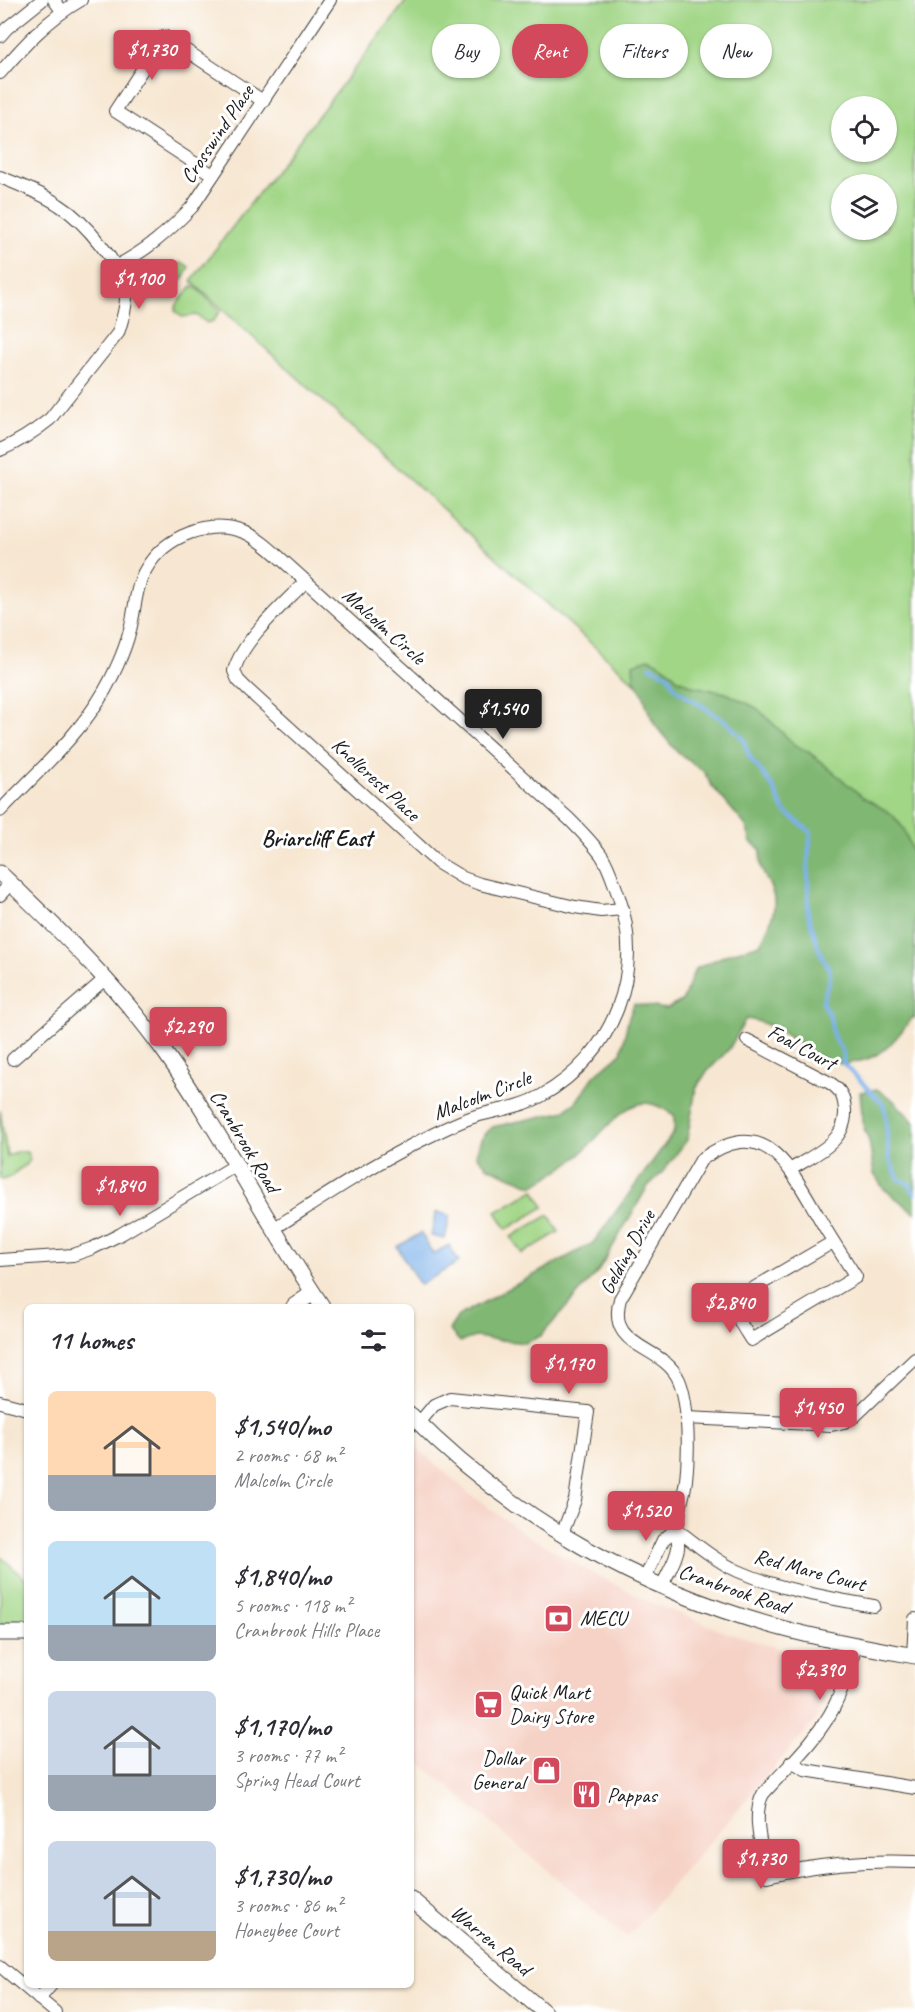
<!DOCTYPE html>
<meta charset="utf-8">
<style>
:root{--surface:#fff;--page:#f2f2f3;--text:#2b2b33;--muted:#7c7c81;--accent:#d1495b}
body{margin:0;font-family:Caveat,sans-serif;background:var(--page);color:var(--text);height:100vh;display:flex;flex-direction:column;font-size:22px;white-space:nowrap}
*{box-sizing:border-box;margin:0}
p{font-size:20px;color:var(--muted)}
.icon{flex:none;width:33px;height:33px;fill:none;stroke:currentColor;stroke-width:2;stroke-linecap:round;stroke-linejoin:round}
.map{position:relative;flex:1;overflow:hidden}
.drawer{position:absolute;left:24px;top:1304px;width:390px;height:684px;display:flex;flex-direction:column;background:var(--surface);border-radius:9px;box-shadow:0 2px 4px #0004}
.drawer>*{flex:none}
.top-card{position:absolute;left:432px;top:24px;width:393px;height:54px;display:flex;gap:12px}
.buttons{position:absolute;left:831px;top:96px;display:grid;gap:12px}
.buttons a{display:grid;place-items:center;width:66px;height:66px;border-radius:50%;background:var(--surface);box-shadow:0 2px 4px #0004;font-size:30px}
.price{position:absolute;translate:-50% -51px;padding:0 14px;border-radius:6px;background:var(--accent);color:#fff;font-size:20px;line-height:39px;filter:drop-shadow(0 2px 3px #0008)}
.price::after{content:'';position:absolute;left:50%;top:36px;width:18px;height:14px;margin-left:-9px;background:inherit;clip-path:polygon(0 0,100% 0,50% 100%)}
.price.on{background:#222;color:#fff}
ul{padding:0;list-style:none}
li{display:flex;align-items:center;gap:18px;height:150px;padding:0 24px}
li span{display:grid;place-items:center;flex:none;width:168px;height:120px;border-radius:9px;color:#555}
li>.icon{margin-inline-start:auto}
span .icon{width:72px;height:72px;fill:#fffc;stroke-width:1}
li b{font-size:26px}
h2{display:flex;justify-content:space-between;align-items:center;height:72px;padding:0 24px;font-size:26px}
.tag{padding:0 21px;border-radius:27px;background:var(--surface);box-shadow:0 2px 4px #0004;font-size:21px;line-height:54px}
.tag.on{background:var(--accent);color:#fff}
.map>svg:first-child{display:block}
.built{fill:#f6d1c5}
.green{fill:#a1d686;stroke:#5e7951;stroke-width:1.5;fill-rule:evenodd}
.forest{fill:#80b773;stroke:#4e6a48;stroke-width:1.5}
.water{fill:#7cb1ea;stroke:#4c6683;stroke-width:1.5}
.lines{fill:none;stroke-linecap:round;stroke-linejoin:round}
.stream{stroke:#7cb1ea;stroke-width:4}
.minor-casing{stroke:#3d3a37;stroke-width:14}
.tertiary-casing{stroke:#3d3a37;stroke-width:17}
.minor{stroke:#fff;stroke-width:12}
.tertiary{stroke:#fff;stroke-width:15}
.labels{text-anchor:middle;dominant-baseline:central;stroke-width:6;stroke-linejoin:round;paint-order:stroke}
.street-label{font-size:21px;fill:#1c1c1c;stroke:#fff}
.poi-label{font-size:21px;fill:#1c1c1c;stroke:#fff;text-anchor:start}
.neighbourhood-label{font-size:22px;font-weight:bold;fill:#1c1c1c;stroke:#fff}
</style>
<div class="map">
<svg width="915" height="2012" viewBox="0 0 915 2012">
<rect width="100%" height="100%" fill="#fff"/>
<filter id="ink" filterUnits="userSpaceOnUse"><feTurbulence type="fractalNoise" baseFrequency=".0167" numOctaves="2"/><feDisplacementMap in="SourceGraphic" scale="12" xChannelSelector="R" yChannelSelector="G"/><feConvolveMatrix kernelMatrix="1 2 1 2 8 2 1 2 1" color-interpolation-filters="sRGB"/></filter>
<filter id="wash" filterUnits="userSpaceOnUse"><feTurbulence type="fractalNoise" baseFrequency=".008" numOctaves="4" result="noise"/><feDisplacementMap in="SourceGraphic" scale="24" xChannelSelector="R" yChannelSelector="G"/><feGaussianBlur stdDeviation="1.35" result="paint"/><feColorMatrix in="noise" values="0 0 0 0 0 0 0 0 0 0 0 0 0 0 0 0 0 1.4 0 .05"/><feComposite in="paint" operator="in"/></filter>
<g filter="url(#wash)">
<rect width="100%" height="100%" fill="#f7e7d2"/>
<path class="built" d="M411 1443 470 1494 522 1532 594 1574 648 1601 730 1634 792 1652 831 1662 817 1718 627 1938 411 1755Z"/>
<g class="green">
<path d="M407 0H915V937L191 281ZM842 106H886V152H842ZM842 184H886V230H842Z"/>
<path d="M179 263 185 264 189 267 184 277 179 282H174L169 276 170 269Z"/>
<path d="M192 286 197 288 220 311 213 321 207 323 196 315 182 317 175 311 177 304Z"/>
<path d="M0 1110 7 1156 18 1151 27 1152 30 1160C25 1168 17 1168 12 1176L3 1180 0 1179Z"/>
<path d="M534 1190 544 1207 507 1229 496 1212Z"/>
<path d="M549 1215 559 1232 522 1254 511 1237Z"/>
<path d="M0 1556 27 1580V1626H0Z"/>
</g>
<g class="forest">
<path d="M649 658 664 666 678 679 693 686 726 693 757 708 795 745 810 753 863 797 892 814 904 829 915 858V1018H912C896 1039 883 1058 855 1062 849 1063 842 1065 837 1063 804 1056 783 1023 746 1019L729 1049 706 1073 696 1088 687 1140 661 1174 648 1186 599 1270 541 1336 525 1343 475 1337 460 1342 449 1330 458 1316 593 1243 674 1132V1115C666 1110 655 1103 644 1103 620 1104 594 1144 576 1158 563 1168 547 1177 533 1186L488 1167 476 1155 481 1139 492 1127 562 1112 576 1102 595 1075 621 1053 628 1020 634 1004 667 1009 683 1000 695 969 728 954 760 944C767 931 778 910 773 894 767 873 758 876 761 850L751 842 746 826 712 786 704 772 677 752 655 725 648 710 643 694 634 680 633 664Z"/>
<path d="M877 1089 892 1099 915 1123V1213L883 1188 874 1174 869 1141 863 1125 860 1092Z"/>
</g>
<g class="water">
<path d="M436 1212 450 1215 445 1239 431 1236Z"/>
<path d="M421 1233 433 1254 449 1245 459 1262 420 1285 397 1247Z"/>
</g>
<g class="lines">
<path class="stream" d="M650 666 667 674 676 689 728 723 744 740 749 756 773 787 784 811 811 832 808 859V913L819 950 829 969 830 977 822 1003 830 1016 833 1036 843 1052V1063L882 1103 885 1110 889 1158 898 1178 909 1184 915 1194"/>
</g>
</g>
<g filter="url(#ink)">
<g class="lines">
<defs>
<g id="minor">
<path d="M54 0 62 11"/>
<path d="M0 36 7 28 42 0"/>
<path d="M0 73C24 45 48 19 81 0"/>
<path d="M213 175 115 111 164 36 263 101"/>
<path d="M0 177C20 185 41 193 59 205 83 220 125 267 126 297 126 309 122 321 118 333L50 419C34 432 19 442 0 450"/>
<path d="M115 267C147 250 166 234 192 207L330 0"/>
<path d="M306 581C284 604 242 640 234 671L238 680 248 690 438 863 463 878 480 884 575 907 601 911 623 909"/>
<path d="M0 811C36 773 79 736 105 690 116 670 126 648 131 626 135 608 136 585 146 569 165 536 210 518 246 533 258 538 269 548 279 557L569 819C581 831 592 842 602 856 609 867 613 881 618 894 646 973 614 1054 541 1096 522 1107 497 1110 476 1116 454 1123 434 1134 414 1144 365 1169 319 1200 273 1229"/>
<path d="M0 895 11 883"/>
<path d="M747 1040 830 1083C841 1090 844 1097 845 1110 847 1142 814 1155 791 1169"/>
<path d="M13 1059 106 978"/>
<path d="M0 1260 73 1255 93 1248 121 1234 236 1165"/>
<path d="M0 1402 27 1409"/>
<path d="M686 1418 831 1425 844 1422 855 1416 915 1359"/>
<path d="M419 1423 434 1405 450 1398 588 1412 575 1500 562 1534"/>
<path d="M676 1529C696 1544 716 1561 738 1571 781 1590 828 1598 874 1606"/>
<path d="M645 1578 663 1540 676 1529"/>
<path d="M662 1586C667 1574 676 1561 678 1548 679 1542 676 1536 677 1530 677 1513 684 1497 686 1480 689 1455 689 1403 679 1380 663 1344 606 1350 620 1299L701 1160C764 1113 789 1166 817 1214 829 1236 843 1256 856 1277L751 1340C739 1320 730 1313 747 1292L833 1242"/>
<path d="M856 1645C850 1666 844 1687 834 1707 817 1740 787 1767 763 1794 751 1816 763 1852 767 1876 819 1864 862 1860 915 1862"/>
<path d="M913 1656 915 1619"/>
<path d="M791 1762 805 1770 915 1788"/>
<path d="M0 1966 55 2012"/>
<path d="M39 1999 52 1984"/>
</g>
<g id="tertiary">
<path d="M0 873C59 930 118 986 166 1054 223 1135 267 1224 322 1306"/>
<path d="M294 1306 313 1293"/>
<path d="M411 1415C512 1518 643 1591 781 1628 825 1640 870 1648 915 1656"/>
<path d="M0 1633H27"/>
<path d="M411 1899 544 2012"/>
</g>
</defs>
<use href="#minor" class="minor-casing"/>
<use href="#tertiary" class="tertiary-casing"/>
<use href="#minor" class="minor"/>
<use href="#tertiary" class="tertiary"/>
</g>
</g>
<defs>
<symbol id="bank-square" viewBox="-11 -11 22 22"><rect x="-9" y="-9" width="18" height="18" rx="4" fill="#d1495b" stroke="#fff"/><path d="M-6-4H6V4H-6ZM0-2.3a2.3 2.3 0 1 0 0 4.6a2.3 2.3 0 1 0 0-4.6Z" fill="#fff"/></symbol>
<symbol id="supermarket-square" viewBox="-11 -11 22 22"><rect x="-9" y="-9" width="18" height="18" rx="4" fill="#d1495b" stroke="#fff"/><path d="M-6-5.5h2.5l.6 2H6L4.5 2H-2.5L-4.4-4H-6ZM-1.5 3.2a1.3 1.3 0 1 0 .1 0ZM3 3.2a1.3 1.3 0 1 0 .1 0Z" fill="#fff"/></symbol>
<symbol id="shop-square" viewBox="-11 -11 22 22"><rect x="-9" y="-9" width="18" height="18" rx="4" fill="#d1495b" stroke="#fff"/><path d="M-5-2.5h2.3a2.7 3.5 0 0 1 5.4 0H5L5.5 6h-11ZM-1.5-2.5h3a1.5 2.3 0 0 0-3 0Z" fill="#fff"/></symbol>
<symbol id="restaurant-square" viewBox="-11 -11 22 22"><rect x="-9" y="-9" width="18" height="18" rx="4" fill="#d1495b" stroke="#fff"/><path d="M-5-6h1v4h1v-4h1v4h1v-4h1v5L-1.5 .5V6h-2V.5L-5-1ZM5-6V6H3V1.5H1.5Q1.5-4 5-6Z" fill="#fff"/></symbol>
</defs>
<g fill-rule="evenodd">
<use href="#bank-square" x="542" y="1602" width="33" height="33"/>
<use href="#supermarket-square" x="472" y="1688" width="33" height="33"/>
<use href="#shop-square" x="530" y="1754" width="33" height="33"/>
<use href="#restaurant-square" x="570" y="1778" width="33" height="33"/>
</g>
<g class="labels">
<g class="street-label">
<text transform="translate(217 134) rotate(-56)">Crosswind Place</text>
<text transform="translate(384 626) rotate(42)">Malcolm Circle</text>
<text transform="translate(376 779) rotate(43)">Knollcrest Place</text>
<text transform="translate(802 1047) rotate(28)">Foal Court</text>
<text transform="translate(482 1095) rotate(-21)">Malcolm Circle</text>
<text transform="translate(245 1141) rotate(59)">Cranbrook Road</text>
<text transform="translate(627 1252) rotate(-61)">Gelding Drive</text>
<text transform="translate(810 1570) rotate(15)">Red Mare Court</text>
<text transform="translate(734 1589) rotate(19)">Cranbrook Road</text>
<text transform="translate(491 1940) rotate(40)">Warren Road</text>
</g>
<g class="poi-label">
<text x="580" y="1618">MECU</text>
<text x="509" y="1692">Quick Mart<tspan x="509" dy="24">Dairy Store</tspan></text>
<text x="525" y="1758" text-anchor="end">Dollar<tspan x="525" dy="24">General</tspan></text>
<text x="607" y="1795">Pappas</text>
</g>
<g class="neighbourhood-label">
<text x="317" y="839">Briarcliff East</text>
</g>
</g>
</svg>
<div class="buttons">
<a><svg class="icon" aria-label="locate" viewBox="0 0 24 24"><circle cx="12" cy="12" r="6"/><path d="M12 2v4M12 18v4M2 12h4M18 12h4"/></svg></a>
<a><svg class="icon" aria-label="layers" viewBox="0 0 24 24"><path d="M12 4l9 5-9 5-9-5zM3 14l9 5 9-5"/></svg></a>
</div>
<b class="price" style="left:152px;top:81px">$1,730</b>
<b class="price" style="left:139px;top:310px">$1,100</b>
<b class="price on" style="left:503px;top:740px">$1,540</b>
<b class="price" style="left:188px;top:1058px">$2,290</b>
<b class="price" style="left:120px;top:1217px">$1,840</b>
<b class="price" style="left:730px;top:1334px">$2,840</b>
<b class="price" style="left:569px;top:1395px">$1,170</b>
<b class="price" style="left:818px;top:1439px">$1,450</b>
<b class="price" style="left:646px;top:1542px">$1,520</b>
<b class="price" style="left:820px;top:1701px">$2,390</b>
<b class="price" style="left:761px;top:1890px">$1,730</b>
<div class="top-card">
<a class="tag">Buy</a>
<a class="tag on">Rent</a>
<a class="tag">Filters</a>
<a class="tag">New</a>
</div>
<section class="drawer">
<h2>11 homes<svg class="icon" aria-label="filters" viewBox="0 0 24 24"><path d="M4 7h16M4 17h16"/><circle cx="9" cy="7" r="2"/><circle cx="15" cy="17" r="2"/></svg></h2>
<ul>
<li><span style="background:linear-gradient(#ffd9b3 70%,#9aa5b1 0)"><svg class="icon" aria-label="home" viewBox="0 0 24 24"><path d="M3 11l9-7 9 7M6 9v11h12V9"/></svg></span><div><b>$1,540/mo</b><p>2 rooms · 68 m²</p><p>Malcolm Circle</p></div></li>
<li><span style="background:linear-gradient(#bfe0f5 70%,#9aa5b1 0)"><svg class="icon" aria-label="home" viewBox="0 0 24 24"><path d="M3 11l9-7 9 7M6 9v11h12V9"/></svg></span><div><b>$1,840/mo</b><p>5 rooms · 118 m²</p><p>Cranbrook Hills Place</p></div></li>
<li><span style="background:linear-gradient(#c9d6e8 70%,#9aa5b1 0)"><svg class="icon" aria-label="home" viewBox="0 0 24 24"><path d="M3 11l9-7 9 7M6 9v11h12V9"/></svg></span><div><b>$1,170/mo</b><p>3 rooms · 77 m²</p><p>Spring Head Court</p></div></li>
<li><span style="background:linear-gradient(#c9d6e8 75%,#b9a48a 0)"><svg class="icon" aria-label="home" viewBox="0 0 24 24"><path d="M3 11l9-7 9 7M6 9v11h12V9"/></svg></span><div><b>$1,730/mo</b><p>3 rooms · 86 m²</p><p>Honeybee Court</p></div></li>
</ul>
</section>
</div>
